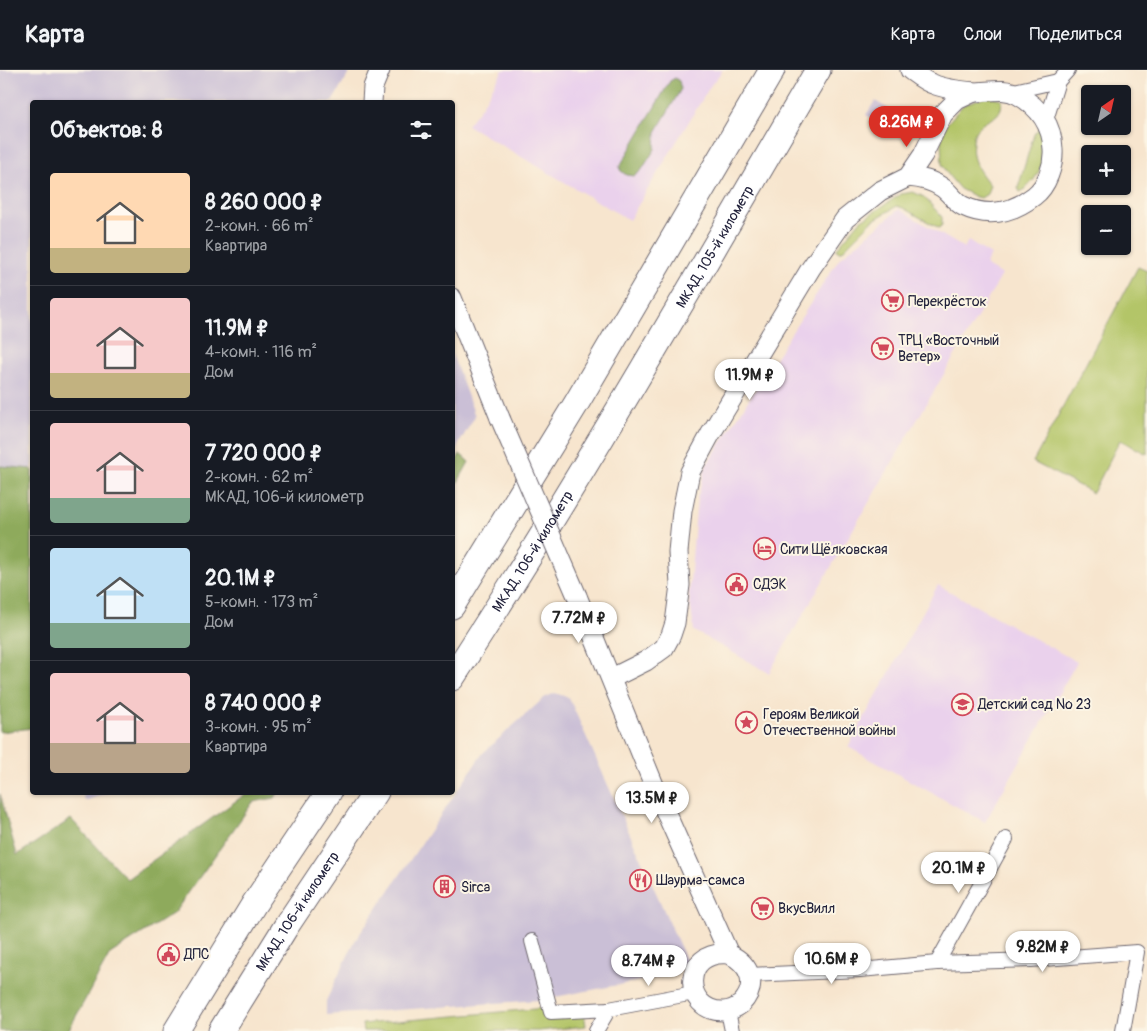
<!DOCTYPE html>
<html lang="ru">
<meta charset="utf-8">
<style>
:root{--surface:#171b24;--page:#20242c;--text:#f1f3f6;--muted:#9ea1a6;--line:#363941;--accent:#d93025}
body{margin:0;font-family:Pangolin,sans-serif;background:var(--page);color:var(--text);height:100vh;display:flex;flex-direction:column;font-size:19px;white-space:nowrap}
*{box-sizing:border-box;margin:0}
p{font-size:16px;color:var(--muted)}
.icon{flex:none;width:28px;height:28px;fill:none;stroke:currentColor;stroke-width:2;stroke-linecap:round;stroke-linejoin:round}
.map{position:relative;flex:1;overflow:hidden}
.side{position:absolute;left:30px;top:30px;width:425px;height:695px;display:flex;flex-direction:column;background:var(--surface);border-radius:5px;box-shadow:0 1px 4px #0004}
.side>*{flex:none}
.needle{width:32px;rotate:34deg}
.buttons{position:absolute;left:1081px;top:15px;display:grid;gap:10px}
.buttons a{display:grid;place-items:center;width:50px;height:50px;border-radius:5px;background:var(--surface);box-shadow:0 1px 4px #0004;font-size:25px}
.price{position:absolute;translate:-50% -42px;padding:0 11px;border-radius:18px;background:#fff;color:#222;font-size:16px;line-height:32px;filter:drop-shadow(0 1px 2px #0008)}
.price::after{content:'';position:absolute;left:50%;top:30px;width:15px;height:11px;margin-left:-8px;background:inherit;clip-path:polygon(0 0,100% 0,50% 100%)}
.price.active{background:var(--accent);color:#fff}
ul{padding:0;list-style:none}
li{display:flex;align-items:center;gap:15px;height:125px;padding:0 20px}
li+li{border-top:1px solid var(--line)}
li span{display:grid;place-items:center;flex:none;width:140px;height:100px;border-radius:5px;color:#555}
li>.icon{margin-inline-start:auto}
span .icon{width:60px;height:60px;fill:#fffc;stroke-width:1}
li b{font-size:21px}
h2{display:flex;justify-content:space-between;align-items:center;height:60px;padding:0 20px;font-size:21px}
header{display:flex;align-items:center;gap:30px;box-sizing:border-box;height:70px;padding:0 25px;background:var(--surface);border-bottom:1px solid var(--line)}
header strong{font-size:24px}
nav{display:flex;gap:28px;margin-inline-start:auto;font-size:18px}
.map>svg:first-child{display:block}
.built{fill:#ead1ec}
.industrial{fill:#cabfd6}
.green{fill:#b3c568;stroke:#6a7452}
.forest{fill:#8eaa5c;stroke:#58664c}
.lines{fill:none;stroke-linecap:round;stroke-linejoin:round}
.street-casing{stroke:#6d666e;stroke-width:16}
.secondary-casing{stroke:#6d666e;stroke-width:21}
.highway-casing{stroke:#6d666e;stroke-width:27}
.street{stroke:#fff;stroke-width:14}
.secondary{stroke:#fff;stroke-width:19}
.highway{stroke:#fff;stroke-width:25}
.secondary-bridge-casing{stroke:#6d666e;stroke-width:21;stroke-linecap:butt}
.secondary-bridge{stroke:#fff;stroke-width:19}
.labels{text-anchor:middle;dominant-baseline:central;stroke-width:4;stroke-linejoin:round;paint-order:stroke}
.street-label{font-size:14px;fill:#22223b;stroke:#fcf5e5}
.poi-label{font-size:14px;fill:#22223b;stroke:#fcf5e5;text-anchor:start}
</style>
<header>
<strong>Карта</strong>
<nav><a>Карта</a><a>Слои</a><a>Поделиться</a></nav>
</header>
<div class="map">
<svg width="1147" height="961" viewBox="0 0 1147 961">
<rect width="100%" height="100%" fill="#fcf5e5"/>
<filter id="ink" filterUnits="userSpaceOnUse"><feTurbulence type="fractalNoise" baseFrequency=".02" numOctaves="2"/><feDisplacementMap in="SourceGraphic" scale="10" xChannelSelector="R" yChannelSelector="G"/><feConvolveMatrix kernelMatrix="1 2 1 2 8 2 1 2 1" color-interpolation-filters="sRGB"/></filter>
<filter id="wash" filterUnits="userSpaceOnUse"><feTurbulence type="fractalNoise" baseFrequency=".0096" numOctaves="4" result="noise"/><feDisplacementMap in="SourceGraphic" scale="20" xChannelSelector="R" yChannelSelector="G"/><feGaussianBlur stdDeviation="1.12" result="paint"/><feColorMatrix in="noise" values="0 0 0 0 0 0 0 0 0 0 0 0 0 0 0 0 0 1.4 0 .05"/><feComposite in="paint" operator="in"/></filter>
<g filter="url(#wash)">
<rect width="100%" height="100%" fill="#f7e5ce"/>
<g class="built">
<path d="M503 0H723L711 15 629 150 467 55 481 37Z"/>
<path d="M899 139 964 178 968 171 991 185 985 195 1002 205 769 603 694 561 689 525 697 429 706 396 839 189Z"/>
<path d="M938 515 1077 592 985 752 848 677Z"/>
</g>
<g class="industrial">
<path d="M0 0H351L332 32H32V399L0 396Z"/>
<path d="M875 31 896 43 887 58 866 45Z"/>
<path d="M452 284 475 346 453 384H452Z"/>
<path d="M555 623 569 628 687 892 676 904 539 930 326 945V931L355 871 483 683 544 628Z"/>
<path d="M82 723V722L107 723 85 731Z"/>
</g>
<g class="green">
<path d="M989 25 1002 30C1002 50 989 46 978 58 974 61 973 68 973 73 970 90 980 102 990 115L987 124 981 128 976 127 960 119 949 106 942 94 941 72 945 56 963 35Z"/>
<path d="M1039 58 1041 59C1045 80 1046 94 1032 112 1028 116 1025 120 1020 122L1018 118 1034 64Z"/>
<path d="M913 122 924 127 942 147V155L939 158 903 138 897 136 872 151 842 181H838L837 178 860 151 901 124Z"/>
<path d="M1138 197 1147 201V384L1120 370 1093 423 1033 392Z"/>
<path d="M546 938 584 943 586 956 538 961H363L362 954Z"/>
</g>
<g class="forest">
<path d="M675 8 679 11 681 19 656 62 655 79 641 101 634 106 626 105 620 100V96L670 11Z"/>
<path d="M460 384 469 392 453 421V397Z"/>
<path d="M0 396 32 399V658L0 662Z"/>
<path d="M247 723H278L275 728 253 732 174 843 110 884 68 961H0V724L17 785 71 749 127 809Z"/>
</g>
</g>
<g filter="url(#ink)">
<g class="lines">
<defs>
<g id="street">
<path d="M1010 22 1058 11"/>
<path d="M1046 50 1058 11 1068 0"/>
<path d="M532 871 551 942 609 939 694 923"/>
<path d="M937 893 1006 769"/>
<path d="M750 905 860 900 937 893 1031 890 1137 882 1123 961"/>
<path d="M728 941 732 961"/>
<path d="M596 961 609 939"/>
</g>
<g id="secondary">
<path d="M372 32 373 17 380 0"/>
<path d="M908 107C921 108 932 110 943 118 950 123 955 132 963 136 988 148 1012 143 1034 126 1047 116 1054 96 1053 79 1052 55 1039 37 1018 25 1004 17 989 22 974 22 963 21 942 18 933 14 925 12 917 5 910 0"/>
<path d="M452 228 500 348"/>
<path d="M577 526 658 725 729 884C750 894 759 915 741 934 736 938 729 941 723 941 683 942 680 879 729 884"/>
<path d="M612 608 646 591 664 578 671 565 675 553 680 515 678 482 682 441 690 402 710 365 811 198 845 149 880 121 908 107 923 85 943 44 957 30 974 22"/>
</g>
<g id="highway">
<path d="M452 536 576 334 772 0"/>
<path id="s1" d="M452 608C581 410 698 204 818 0"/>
<path d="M176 961 254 834 329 722"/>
<path id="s2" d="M221 961 287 855 376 722"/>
</g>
</defs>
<use href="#street" class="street-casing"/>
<use href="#secondary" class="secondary-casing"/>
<use href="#highway" class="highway-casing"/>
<use href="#street" class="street"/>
<use href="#secondary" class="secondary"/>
<use href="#highway" class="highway"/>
<defs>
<path id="secondary-bridge" d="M500 348 577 526"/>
</defs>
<use href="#secondary-bridge" class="secondary-bridge-casing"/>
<use href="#secondary-bridge" class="secondary-bridge"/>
</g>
</g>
<defs>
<symbol id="supermarket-ring" viewBox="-11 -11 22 22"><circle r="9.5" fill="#fcf5e5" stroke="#d1495b" stroke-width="1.5"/><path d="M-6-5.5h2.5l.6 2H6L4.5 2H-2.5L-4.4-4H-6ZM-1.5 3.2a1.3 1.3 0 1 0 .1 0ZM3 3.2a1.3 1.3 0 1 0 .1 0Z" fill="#d1495b"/></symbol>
<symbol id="hotel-ring" viewBox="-11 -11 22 22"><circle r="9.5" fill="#fcf5e5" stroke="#d1495b" stroke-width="1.5"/><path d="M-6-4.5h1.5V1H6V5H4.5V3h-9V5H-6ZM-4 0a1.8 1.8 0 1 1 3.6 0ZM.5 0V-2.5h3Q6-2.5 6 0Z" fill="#d1495b"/></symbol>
<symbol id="civic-ring" viewBox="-11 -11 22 22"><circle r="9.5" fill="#fcf5e5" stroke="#d1495b" stroke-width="1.5"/><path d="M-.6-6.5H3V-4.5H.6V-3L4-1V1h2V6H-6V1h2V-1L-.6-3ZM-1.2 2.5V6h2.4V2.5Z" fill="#d1495b"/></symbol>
<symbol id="school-ring" viewBox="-11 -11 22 22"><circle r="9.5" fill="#fcf5e5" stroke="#d1495b" stroke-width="1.5"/><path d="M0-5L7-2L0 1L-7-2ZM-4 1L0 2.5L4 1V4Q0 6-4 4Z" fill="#d1495b"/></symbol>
<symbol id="sight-ring" viewBox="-11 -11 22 22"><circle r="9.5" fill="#fcf5e5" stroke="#d1495b" stroke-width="1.5"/><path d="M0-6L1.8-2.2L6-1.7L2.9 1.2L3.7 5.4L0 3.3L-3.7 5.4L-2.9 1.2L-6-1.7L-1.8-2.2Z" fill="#d1495b"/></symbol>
<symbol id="restaurant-ring" viewBox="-11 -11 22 22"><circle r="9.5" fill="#fcf5e5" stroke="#d1495b" stroke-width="1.5"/><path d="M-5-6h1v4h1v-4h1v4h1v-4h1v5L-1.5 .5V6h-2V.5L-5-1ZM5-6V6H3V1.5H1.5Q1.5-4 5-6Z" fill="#d1495b"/></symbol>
<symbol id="building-ring" viewBox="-11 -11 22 22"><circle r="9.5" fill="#fcf5e5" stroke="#d1495b" stroke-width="1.5"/><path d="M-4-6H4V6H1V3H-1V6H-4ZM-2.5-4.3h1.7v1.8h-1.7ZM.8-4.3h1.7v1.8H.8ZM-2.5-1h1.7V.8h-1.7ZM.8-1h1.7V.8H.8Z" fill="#d1495b"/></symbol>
</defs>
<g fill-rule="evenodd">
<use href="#supermarket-ring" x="880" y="218" width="25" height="25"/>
<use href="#supermarket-ring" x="870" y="266" width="25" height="25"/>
<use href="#hotel-ring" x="752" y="466" width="25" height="25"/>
<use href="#civic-ring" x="724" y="502" width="25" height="25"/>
<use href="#school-ring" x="950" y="622" width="25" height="25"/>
<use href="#sight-ring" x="734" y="640" width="25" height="25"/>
<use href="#restaurant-ring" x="628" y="798" width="25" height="25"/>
<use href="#building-ring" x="432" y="804" width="25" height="25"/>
<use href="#supermarket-ring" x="750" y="826" width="25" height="25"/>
<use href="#civic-ring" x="156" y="872" width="25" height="25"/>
</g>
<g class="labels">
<g class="street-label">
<text stroke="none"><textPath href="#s1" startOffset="505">МКАД, 105-й километр</textPath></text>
<text stroke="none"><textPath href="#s1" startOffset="150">МКАД, 106-й километр</textPath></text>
<text stroke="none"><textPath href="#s2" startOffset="142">МКАД, 106-й километр</textPath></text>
</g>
<g class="poi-label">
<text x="908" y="231">Перекрёсток</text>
<text x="898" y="270">ТРЦ «Восточный<tspan x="898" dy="16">Ветер»</tspan></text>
<text x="780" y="479">Сити Щёлковская</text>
<text x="753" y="514">СДЭК</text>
<text x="978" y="634">Детский сад № 23</text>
<text x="763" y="644">Героям Великой<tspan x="763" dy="16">Отечественной войны</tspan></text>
<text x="656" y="810">Шаурма-самса</text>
<text x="461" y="817">Sirca</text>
<text x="778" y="838">ВкусВилл</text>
<text x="184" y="884">ДПС</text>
</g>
</g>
</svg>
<div class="buttons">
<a><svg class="needle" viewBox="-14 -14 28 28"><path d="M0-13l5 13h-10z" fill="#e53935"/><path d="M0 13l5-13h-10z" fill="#9ea1a6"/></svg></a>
<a>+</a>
<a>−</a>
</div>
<b class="price active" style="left:907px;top:78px">8.26M ₽</b>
<b class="price" style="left:750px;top:331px">11.9M ₽</b>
<b class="price" style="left:579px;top:574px">7.72M ₽</b>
<b class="price" style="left:652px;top:754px">13.5M ₽</b>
<b class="price" style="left:959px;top:824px">20.1M ₽</b>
<b class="price" style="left:1043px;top:903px">9.82M ₽</b>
<b class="price" style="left:832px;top:915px">10.6M ₽</b>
<b class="price" style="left:649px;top:917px">8.74M ₽</b>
<section class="side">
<h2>Объектов: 8<svg class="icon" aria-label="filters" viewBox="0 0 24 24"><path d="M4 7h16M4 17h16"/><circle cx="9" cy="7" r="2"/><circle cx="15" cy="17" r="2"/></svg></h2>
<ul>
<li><span style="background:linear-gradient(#ffd9b3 75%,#c2b280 0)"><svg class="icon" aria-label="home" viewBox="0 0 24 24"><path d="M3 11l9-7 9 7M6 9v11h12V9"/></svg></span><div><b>8 260 000 ₽</b><p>2-комн. · 66 m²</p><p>Квартира</p></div></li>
<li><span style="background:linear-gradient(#f6c9c9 75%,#c2b280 0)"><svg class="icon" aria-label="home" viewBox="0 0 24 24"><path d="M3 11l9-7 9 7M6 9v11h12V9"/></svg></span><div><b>11.9M ₽</b><p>4-комн. · 116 m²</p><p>Дом</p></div></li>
<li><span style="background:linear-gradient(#f6c9c9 75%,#7fa58c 0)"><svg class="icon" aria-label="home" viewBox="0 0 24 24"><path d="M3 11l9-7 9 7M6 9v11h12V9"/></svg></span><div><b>7 720 000 ₽</b><p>2-комн. · 62 m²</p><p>МКАД, 106-й километр</p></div></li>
<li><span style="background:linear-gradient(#bfe0f5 75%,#7fa58c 0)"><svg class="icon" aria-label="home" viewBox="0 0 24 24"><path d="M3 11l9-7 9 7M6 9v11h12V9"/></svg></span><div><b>20.1M ₽</b><p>5-комн. · 173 m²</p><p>Дом</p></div></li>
<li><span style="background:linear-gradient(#f6c9c9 70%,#b9a48a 0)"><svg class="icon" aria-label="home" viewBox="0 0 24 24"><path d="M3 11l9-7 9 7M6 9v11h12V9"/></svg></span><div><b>8 740 000 ₽</b><p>3-комн. · 95 m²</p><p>Квартира</p></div></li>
</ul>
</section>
</div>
